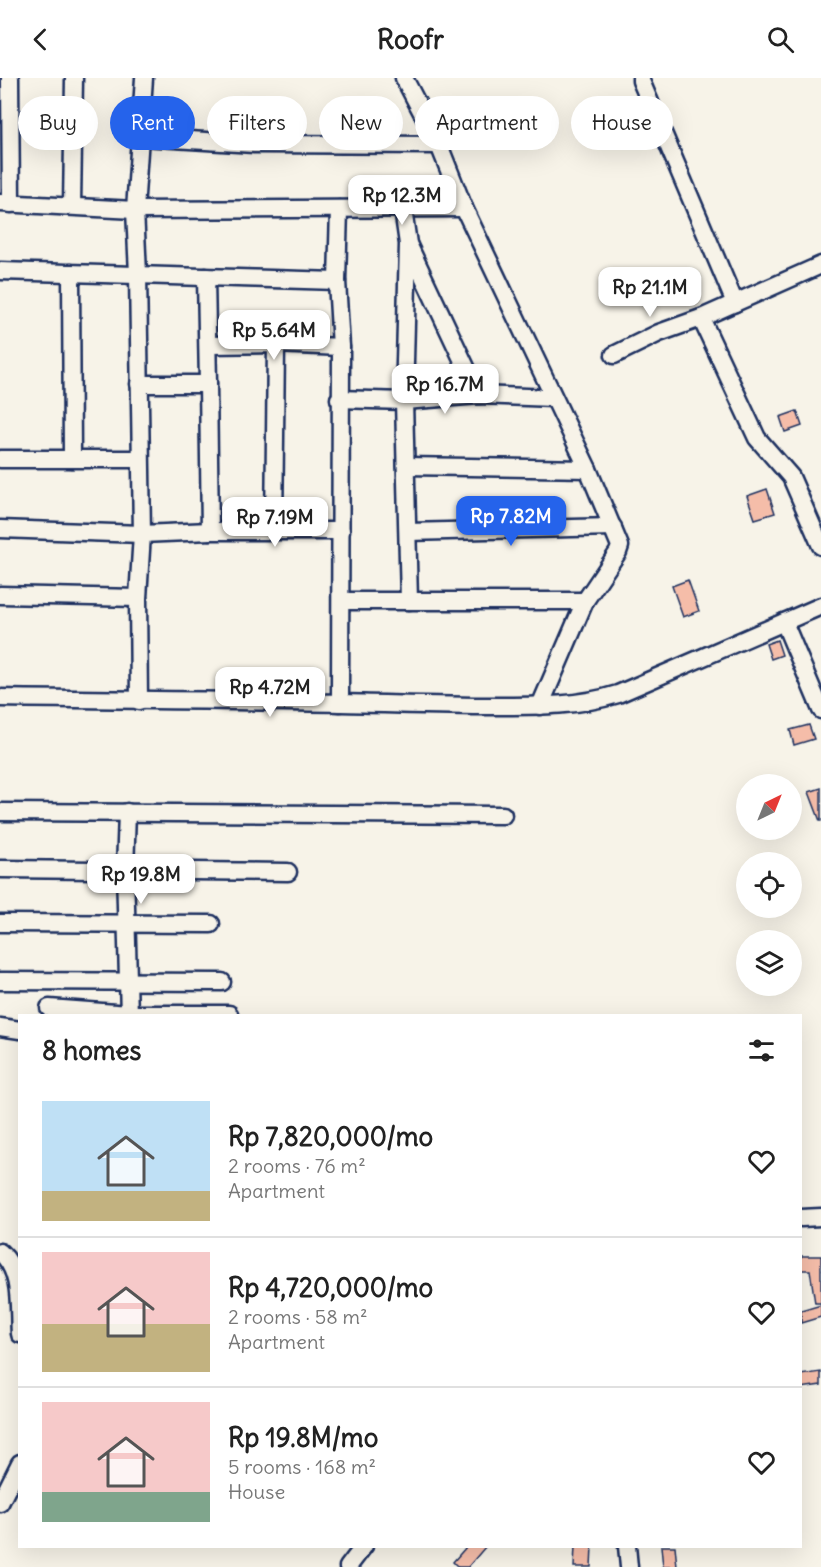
<!DOCTYPE html>
<meta charset="utf-8">
<style>
:root{--surface:#fff;--page:#f2f2f2;--text:#222;--muted:#767676;--line:#e0e0e0;--accent:#2563eb}
body{margin:0;font-family:Delius,sans-serif;background:var(--page);color:var(--text);height:100vh;display:flex;flex-direction:column;font-size:22px;white-space:nowrap}
*{box-sizing:border-box;margin:0}
p{font-size:20px;color:var(--muted)}
.icon{flex:none;width:33px;height:33px;fill:none;stroke:currentColor;stroke-width:2;stroke-linecap:round;stroke-linejoin:round}
.map{position:relative;flex:1;overflow:hidden}
.panel{position:absolute;left:18px;top:936px;width:784px;height:534px;display:flex;flex-direction:column;background:var(--surface);border-radius:0px;box-shadow:0 6px 24px #0002}
.panel>*{flex:none}
.banner{position:absolute;left:18px;top:18px;width:786px;height:54px;display:flex;gap:12px}
.needle{width:39px;rotate:43deg}
.tools{position:absolute;left:736px;top:696px;display:grid;gap:12px}
.tools a{display:grid;place-items:center;width:66px;height:66px;border-radius:50%;background:var(--surface);box-shadow:0 6px 24px #0002;font-size:30px}
.price{position:absolute;translate:-50% -51px;padding:0 14px;border-radius:12px;background:#fff;color:#222;font-size:20px;line-height:39px;filter:drop-shadow(0 2px 3px #0008)}
.price::after{content:'';position:absolute;left:50%;top:36px;width:18px;height:14px;margin-left:-9px;background:inherit;clip-path:polygon(0 0,100% 0,50% 100%)}
.price.current{background:var(--accent);color:#fff}
ul{padding:0;list-style:none}
li{display:flex;align-items:center;gap:18px;height:150px;padding:0 24px}
li+li{border-top:2px solid var(--line)}
li span{display:grid;place-items:center;flex:none;width:168px;height:120px;border-radius:0px;color:#555}
li>.icon{margin-inline-start:auto}
span .icon{width:72px;height:72px;fill:#fffc;stroke-width:1}
li b{font-size:26px}
h2{display:flex;justify-content:space-between;align-items:center;height:72px;padding:0 24px;font-size:26px}
.pill{padding:0 21px;border-radius:27px;background:var(--surface);box-shadow:0 6px 24px #0002;font-size:21px;line-height:54px}
.pill.current{background:var(--accent);color:#fff}
header{display:flex;justify-content:space-between;align-items:center;height:78px;padding:0 24px;background:var(--surface);font-size:27px;font-weight:700}
.map>svg:first-child{display:block}
.building{fill:#f5bda9;stroke:#1b2f5e;stroke-width:1.5}
.lines{fill:none;stroke-linecap:round;stroke-linejoin:round}
.minor-casing{stroke:#1b2f5e;stroke-width:21}
.minor{stroke:#f7f3e8;stroke-width:16}
</style>
<header><svg class="icon" aria-label="back" viewBox="0 0 24 24"><path d="M15 5l-7 7 7 7"/></svg>Roofr<svg class="icon" aria-label="search" viewBox="0 0 24 24"><circle cx="10" cy="10" r="6"/><path d="M15 15l6 6"/></svg></header>
<div class="map">
<svg width="821" height="1489" viewBox="0 0 821 1489">
<rect width="100%" height="100%" fill="#f7f3e8"/>
<filter id="ink" filterUnits="userSpaceOnUse"><feTurbulence type="fractalNoise" baseFrequency=".0167" numOctaves="2"/><feDisplacementMap in="SourceGraphic" scale="12" xChannelSelector="R" yChannelSelector="G"/><feConvolveMatrix kernelMatrix="1 2 1 2 8 2 1 2 1" color-interpolation-filters="sRGB"/></filter>
<g filter="url(#ink)">
<g class="building">
<path d="M797 333 802 348 785 354 780 339Z"/>
<path d="M767 411 775 435 755 441 747 418Z"/>
<path d="M688 502 699 533 683 539 672 508Z"/>
<path d="M777 562 782 577 771 581 766 566Z"/>
<path d="M809 647 814 661 794 667 790 652Z"/>
<path d="M821 710V743H820L809 714Z"/>
<path d="M801 1178H821V1225H815L810 1192H801Z"/>
<path d="M821 1227V1239L801 1245V1233Z"/>
<path d="M821 1294V1307L801 1310V1297Z"/>
<path d="M467 1468H486L468 1489H458L453 1484Z"/>
<path d="M575 1468H592L591 1489H574Z"/>
<path d="M661 1468H675L677 1489H663Z"/>
</g>
<g class="lines">
<defs>
<g id="minor">
<path d="M10 0 11 126"/>
<path d="M404 0 439 67 464 130 588 391 620 468 618 474 585 523 540 628"/>
<path d="M641 0V3L735 225"/>
<path d="M141 59 254 66 439 67"/>
<path d="M0 125 135 132 144 0"/>
<path d="M72 128 74 0"/>
<path d="M339 131 337 203 341 269 340 625"/>
<path d="M403 131 408 166 404 323 409 523"/>
<path d="M409 168 479 317"/>
<path d="M821 187 701 240 757 360 791 399 821 468"/>
<path d="M0 193 337 203"/>
<path d="M71 195 72 381H140"/>
<path d="M208 267 276 266 341 269"/>
<path d="M614 277 659 255 701 240"/>
<path d="M139 306H208L206 199"/>
<path d="M208 306 210 453"/>
<path d="M339 321 404 323 479 317 553 320"/>
<path d="M0 381H72"/>
<path d="M406 388 588 391"/>
<path d="M0 451 142 456 210 453H341"/>
<path d="M274 452 276 266"/>
<path d="M408 454 613 449"/>
<path d="M0 517 138 520"/>
<path d="M341 523H585"/>
<path d="M784 544 821 632"/>
<path d="M0 620C114 622 228 622 341 625 392 626 442 628 492 628 534 628 577 629 618 616L821 528"/>
<path d="M139 623 138 520 142 456 138 196 135 132 464 130"/>
<path d="M0 734 503 737"/>
<path d="M127 734 125 792 129 938"/>
<path d="M0 791 288 794"/>
<path d="M0 845 211 846"/>
<path d="M0 903 222 904"/>
<path d="M49 930 129 936H229"/>
<path d="M0 949 20 952"/>
<path d="M801 1140 821 1139"/>
<path d="M0 1174C23 1194 18 1228 20 1256"/>
<path d="M0 1425 20 1385"/>
<path d="M627 1468 629 1489"/>
<path d="M348 1489 364 1468"/>
</g>
</defs>
<use href="#minor" class="minor-casing"/>
<use href="#minor" class="minor"/>
</g>
</g>
</svg>
<div class="tools">
<a><svg class="needle" viewBox="-14 -14 28 28"><path d="M0-13l5 13h-10z" fill="#e53935"/><path d="M0 13l5-13h-10z" fill="#767676"/></svg></a>
<a><svg class="icon" aria-label="locate" viewBox="0 0 24 24"><circle cx="12" cy="12" r="6"/><path d="M12 2v4M12 18v4M2 12h4M18 12h4"/></svg></a>
<a><svg class="icon" aria-label="layers" viewBox="0 0 24 24"><path d="M12 4l9 5-9 5-9-5zM3 14l9 5 9-5"/></svg></a>
</div>
<b class="price" style="left:402px;top:148px">Rp 12.3M</b>
<b class="price" style="left:650px;top:240px">Rp 21.1M</b>
<b class="price" style="left:274px;top:283px">Rp 5.64M</b>
<b class="price" style="left:445px;top:337px">Rp 16.7M</b>
<b class="price current" style="left:511px;top:469px">Rp 7.82M</b>
<b class="price" style="left:275px;top:470px">Rp 7.19M</b>
<b class="price" style="left:270px;top:640px">Rp 4.72M</b>
<b class="price" style="left:141px;top:827px">Rp 19.8M</b>
<div class="banner">
<a class="pill">Buy</a>
<a class="pill current">Rent</a>
<a class="pill">Filters</a>
<a class="pill">New</a>
<a class="pill">Apartment</a>
<a class="pill">House</a>
</div>
<section class="panel">
<h2>8 homes<svg class="icon" aria-label="filters" viewBox="0 0 24 24"><path d="M4 7h16M4 17h16"/><circle cx="9" cy="7" r="2"/><circle cx="15" cy="17" r="2"/></svg></h2>
<ul>
<li><span style="background:linear-gradient(#bfe0f5 75%,#c2b280 0)"><svg class="icon" aria-label="home" viewBox="0 0 24 24"><path d="M3 11l9-7 9 7M6 9v11h12V9"/></svg></span><div><b>Rp 7,820,000/mo</b><p>2 rooms · 76 m²</p><p>Apartment</p></div><svg class="icon" aria-label="heart" viewBox="0 0 24 24"><path d="M12 20l-8-8c-3-5 5-10 8-4 3-6 11-1 8 4z"/></svg></li>
<li><span style="background:linear-gradient(#f6c9c9 60%,#c2b280 0)"><svg class="icon" aria-label="home" viewBox="0 0 24 24"><path d="M3 11l9-7 9 7M6 9v11h12V9"/></svg></span><div><b>Rp 4,720,000/mo</b><p>2 rooms · 58 m²</p><p>Apartment</p></div><svg class="icon" aria-label="heart" viewBox="0 0 24 24"><path d="M12 20l-8-8c-3-5 5-10 8-4 3-6 11-1 8 4z"/></svg></li>
<li><span style="background:linear-gradient(#f6c9c9 75%,#7fa58c 0)"><svg class="icon" aria-label="home" viewBox="0 0 24 24"><path d="M3 11l9-7 9 7M6 9v11h12V9"/></svg></span><div><b>Rp 19.8M/mo</b><p>5 rooms · 168 m²</p><p>House</p></div><svg class="icon" aria-label="heart" viewBox="0 0 24 24"><path d="M12 20l-8-8c-3-5 5-10 8-4 3-6 11-1 8 4z"/></svg></li>
</ul>
</section>
</div>
